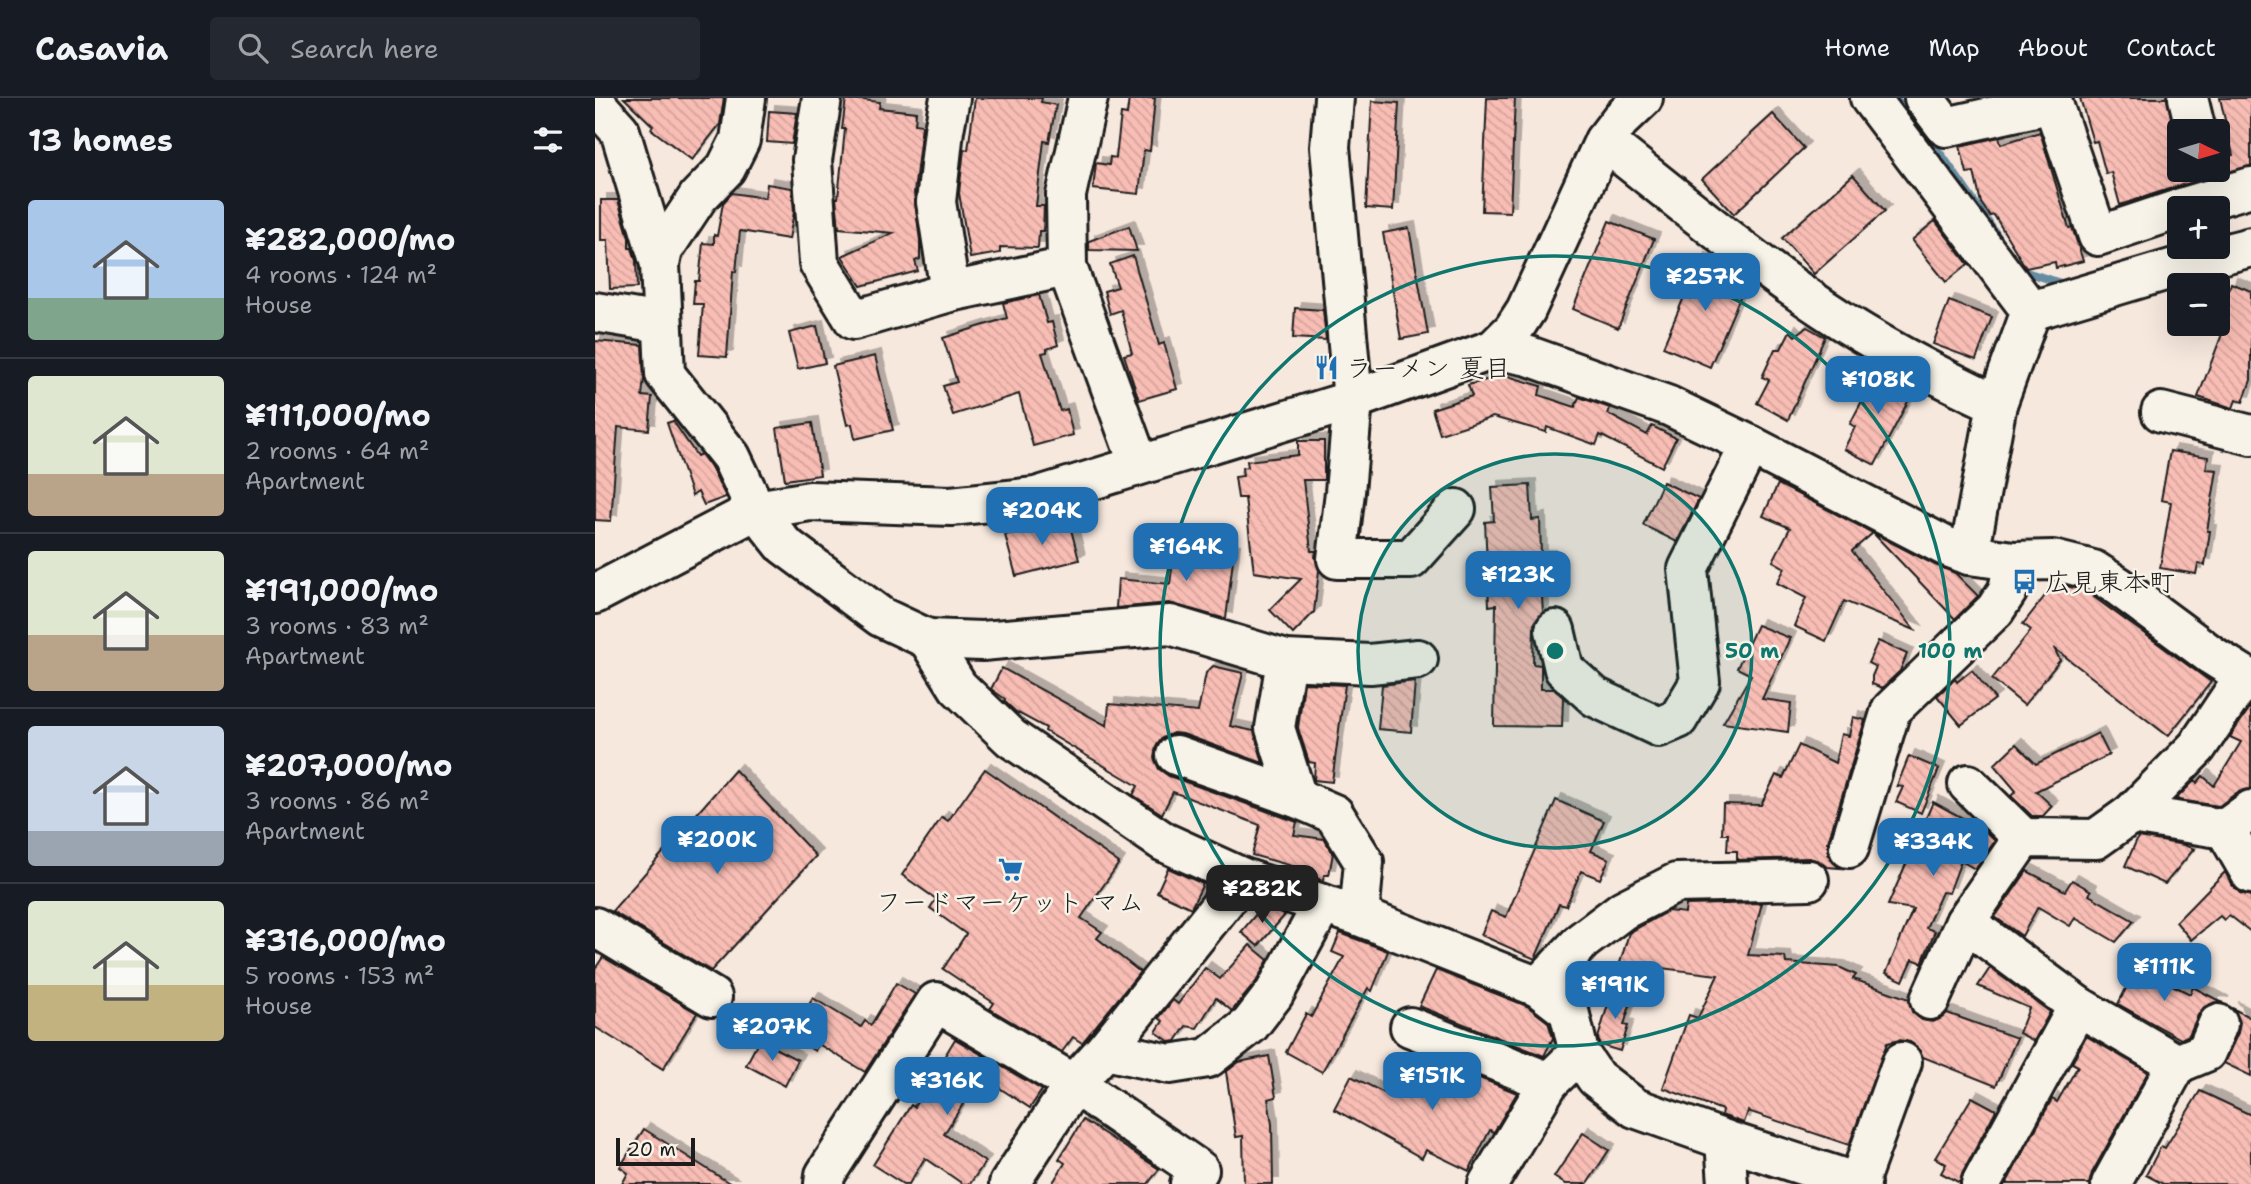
<!DOCTYPE html>
<meta charset="utf-8">
<style>
:root{--surface:#171b24;--page:#242831;--text:#f1f3f6;--muted:#9ea1a6;--line:#363941;--accent:#1f6fb2}
body{margin:0;font-family:"Shantell Sans","Klee One",sans-serif;background:var(--page);color:var(--text);height:100vh;display:flex;flex-direction:column;font-size:26px;white-space:nowrap}
*{box-sizing:border-box;margin:0}
p{font-size:23px;color:var(--muted)}
.icon{flex:none;width:38px;height:38px;fill:none;stroke:currentColor;stroke-width:2;stroke-linecap:round;stroke-linejoin:round}
.map{position:relative;flex:1;overflow:hidden}
.details{display:flex;flex-direction:column;background:var(--surface);width:595px}
.details>*{flex:none}
.needle{width:46px;rotate:95deg}
.tools{position:absolute;left:1572px;top:21px;display:grid;gap:14px}
.tools a{display:grid;place-items:center;width:63px;height:63px;border-radius:7px;background:var(--surface);box-shadow:0 7px 28px #0002;font-size:35px}
.scale{position:absolute;left:21px;bottom:18px;width:79px;box-sizing:border-box;padding-left:7px;border:4px solid #1c1c1c;border-top:0;font-size:19px;line-height:24px;white-space:nowrap;color:#1c1c1c;-webkit-text-stroke:5px #f7f3e8;paint-order:stroke}
.price{position:absolute;translate:-50% -60px;padding:0 16px;border-radius:14px;background:var(--accent);color:#fff;font-size:23px;line-height:46px;filter:drop-shadow(0 2px 4px #0008)}
.price::after{content:'';position:absolute;left:50%;top:42px;width:21px;height:16px;margin-left:-10px;background:inherit;clip-path:polygon(0 0,100% 0,50% 100%)}
.price.current{background:#222;color:#fff}
ul{padding:0;list-style:none}
li{display:flex;align-items:center;gap:21px;height:175px;padding:0 28px}
li+li{border-top:2px solid var(--line)}
li span{display:grid;place-items:center;flex:none;width:196px;height:140px;border-radius:7px;color:#555}
li>.icon{margin-inline-start:auto}
span .icon{width:84px;height:84px;fill:#fffc;stroke-width:1}
li b{font-size:30px}
h2{display:flex;justify-content:space-between;align-items:center;height:84px;padding:0 28px;font-size:30px}
header{display:flex;align-items:center;gap:42px;box-sizing:border-box;height:98px;padding:0 35px;background:var(--surface);border-bottom:2px solid var(--line)}
header strong{font-size:33px}
nav{display:flex;gap:38px;margin-inline-start:auto;font-size:24px}
.search{width:490px;height:63px;background:var(--page);display:flex;align-items:center;gap:18px;box-sizing:border-box;padding:0 24px;border-radius:7px;color:var(--muted);font-size:26px}
main{display:flex;flex:1;min-height:0}
.map>svg:first-child{display:block}
.lines{fill:none;stroke-linecap:round;stroke-linejoin:round}
.stream{stroke:#668ca1;stroke-width:8}
.building{fill:url(#building-back-hatch);stroke:#1c1c1c;stroke-width:2;filter:url(#shadow)}
.minor-casing{stroke:#1c1c1c;stroke-width:44}
.minor{stroke:#f7f3e8;stroke-width:38}
.ring{fill:none;stroke:#0f766e;stroke-width:3.5}
.labels{text-anchor:middle;dominant-baseline:central;stroke-width:5;stroke-linejoin:round;paint-order:stroke}
.poi-label{font-size:26px;fill:#1c1c1c;stroke:#f7f3e8;text-anchor:start}
.centre{fill:#0f766e;stroke:#f7f3e8;stroke-width:3.5}
.ring-label{font-size:21px;text-anchor:middle;font-weight:bold;fill:#0f766e;stroke:#f7f3e8;stroke-width:5;stroke-linejoin:round;paint-order:stroke}
</style>
<header>
<strong>Casavia</strong>
<div class="search"><svg class="icon" aria-label="search" viewBox="0 0 24 24"><circle cx="10" cy="10" r="6"/><path d="M15 15l6 6"/></svg>Search here</div>
<nav><a>Home</a><a>Map</a><a>About</a><a>Contact</a></nav>
</header>
<main>
<section class="details">
<h2>13 homes<svg class="icon" aria-label="filters" viewBox="0 0 24 24"><path d="M4 7h16M4 17h16"/><circle cx="9" cy="7" r="2"/><circle cx="15" cy="17" r="2"/></svg></h2>
<ul>
<li><span style="background:linear-gradient(#a9c7e8 70%,#7fa58c 0)"><svg class="icon" aria-label="home" viewBox="0 0 24 24"><path d="M3 11l9-7 9 7M6 9v11h12V9"/></svg></span><div><b>¥282,000/mo</b><p>4 rooms · 124 m²</p><p>House</p></div></li>
<li><span style="background:linear-gradient(#dfe7d0 70%,#b9a48a 0)"><svg class="icon" aria-label="home" viewBox="0 0 24 24"><path d="M3 11l9-7 9 7M6 9v11h12V9"/></svg></span><div><b>¥111,000/mo</b><p>2 rooms · 64 m²</p><p>Apartment</p></div></li>
<li><span style="background:linear-gradient(#dfe7d0 60%,#b9a48a 0)"><svg class="icon" aria-label="home" viewBox="0 0 24 24"><path d="M3 11l9-7 9 7M6 9v11h12V9"/></svg></span><div><b>¥191,000/mo</b><p>3 rooms · 83 m²</p><p>Apartment</p></div></li>
<li><span style="background:linear-gradient(#c9d6e8 75%,#9aa5b1 0)"><svg class="icon" aria-label="home" viewBox="0 0 24 24"><path d="M3 11l9-7 9 7M6 9v11h12V9"/></svg></span><div><b>¥207,000/mo</b><p>3 rooms · 86 m²</p><p>Apartment</p></div></li>
<li><span style="background:linear-gradient(#dfe7d0 60%,#c2b280 0)"><svg class="icon" aria-label="home" viewBox="0 0 24 24"><path d="M3 11l9-7 9 7M6 9v11h12V9"/></svg></span><div><b>¥316,000/mo</b><p>5 rooms · 153 m²</p><p>House</p></div></li>
</ul>
</section>
<div class="map">
<svg width="1656" height="1086" viewBox="0 0 1656 1086">
<defs>
<pattern id="building-back-hatch" width="6" height="6" patternUnits="userSpaceOnUse" patternTransform="scale(1.75)"><rect width="6" height="6" fill="#f8bdb4"/><path d="M-1 5l2 2M0 0l6 6M5-1l2 2" fill="none" stroke="#d4a29a"/></pattern>
<filter id="shadow"><feDropShadow dx="6" dy="-6" stdDeviation="0" flood-color="#0004"/></filter>
</defs>
<rect width="100%" height="100%" fill="#f7e8de"/>
<filter id="ink" filterUnits="userSpaceOnUse"><feTurbulence type="fractalNoise" baseFrequency=".0143" numOctaves="2"/><feDisplacementMap in="SourceGraphic" scale="14" xChannelSelector="R" yChannelSelector="G"/><feConvolveMatrix kernelMatrix="1 2 1 2 8 2 1 2 1" color-interpolation-filters="sRGB"/></filter>
<g filter="url(#ink)">
<g class="lines">
<g class="stream">
<path d="M1300 0 1349 60 1404 140"/>
<path d="M1424 168 1428 173 1472 187"/>
</g>
</g>
<g class="building">
<path d="M29 0H129L125 26 97 62 56 31 58 28Z"/>
<path d="M251 0 285 4 284 10 321 14 320 26 327 27 319 95 325 143V161L320 163 323 173 266 188 247 158 298 135 244 130 241 100H243L250 31H247Z"/>
<path d="M380 0H447L446 4 461 7 454 44 449 43 441 108H449L448 133H444L443 150 405 149V155L375 160 364 95 369 51 373 52Z"/>
<path d="M534 0H560L555 53 549 52 544 96 498 91 501 65 514 67 515 59 521 60 526 16 532 17Z"/>
<path d="M892 0H920L915 114 887 113Z"/>
<path d="M1485 0H1572L1580 38 1584 46V72H1622V61L1638 57 1625 0H1656V68L1580 89 1525 107 1516 74 1511 76 1502 43 1498 44Z"/>
<path d="M777 3 804 5 798 112 771 110Z"/>
<path d="M174 13 202 15 197 46 172 44Z"/>
<path d="M1178 16 1209 50 1139 116 1107 81Z"/>
<path d="M1445 34 1474 130 1477 129 1488 163 1461 170 1460 164 1431 170 1399 117 1395 118 1386 105 1379 74 1372 75 1365 48 1404 39 1406 46Z"/>
<path d="M1258 77 1290 113 1219 176 1187 140Z"/>
<path d="M172 86 197 90 199 114 194 141 145 133 141 174 138 173 132 259 104 257 108 206H98L100 183H104L108 145 119 146V137L122 138 128 105 137 95 170 100Z"/>
<path d="M6 102H23L34 140V150H37L41 163 42 190 15 191 13 142H6Z"/>
<path d="M1014 123 1059 141 1023 230 978 211Z"/>
<path d="M1340 123 1373 166 1351 184 1317 142Z"/>
<path d="M534 128 542 153 494 152V143Z"/>
<path d="M814 130 833 236 806 241 788 135Z"/>
<path d="M538 158 564 247 569 245 582 291 544 302 529 257 537 255 526 212 515 216 509 193 523 189 515 166Z"/>
<path d="M1105 161 1152 183 1115 269 1068 249Z"/>
<path d="M1636 185 1656 193V282L1648 304 1641 302 1638 310 1603 299 1627 236 1618 233 1622 226Z"/>
<path d="M444 197 452 225 457 224 463 247 452 251V254L447 255 465 313 472 311 478 337 438 348 424 296 358 317 348 288 362 284 348 240 412 220 408 205Z"/>
<path d="M1354 203 1397 219 1381 262 1338 246Z"/>
<path d="M700 210 728 212 731 242 698 240Z"/>
<path d="M222 228 230 265 203 271 194 235Z"/>
<path d="M1212 229 1230 239 1193 322 1162 305 1174 282 1167 279 1180 251H1186L1195 233 1200 238Z"/>
<path d="M0 243 47 247 49 280 47 298 57 299 54 332 23 329 16 423 0 422Z"/>
<path d="M280 258 298 332 260 341 257 326 252 327 238 268Z"/>
<path d="M1284 270 1320 290 1280 367 1249 351 1260 329 1255 326Z"/>
<path d="M909 277 946 288 944 297 980 309 984 299 1015 310 1013 316 1052 337 1057 328 1081 340 1067 369 1005 337 1001 347 952 329 951 334 898 319 845 336 837 311 877 298 873 287Z"/>
<path d="M78 323 102 358 106 356 117 371 131 399 109 407 103 394 97 398 72 325Z"/>
<path d="M217 325 225 377 190 382 182 330Z"/>
<path d="M703 343H729V382H708L716 453H721L720 459 724 472 719 514 698 536 675 512 706 481 659 474 650 400H643L640 379 648 378 647 370 653 369 652 363 703 357Z"/>
<path d="M1575 353 1613 359 1611 371 1622 372 1612 433H1615L1610 467 1603 466 1601 476 1565 470 1576 404 1566 402Z"/>
<path d="M1068 384 1104 401 1082 444 1048 427Z"/>
<path d="M1183 386 1340 467 1360 475 1383 498 1360 521 1278 435 1257 453 1320 532 1249 503 1231 543 1199 528 1211 500 1182 485 1190 470 1178 463 1195 430 1168 418Z"/>
<path d="M935 387 937 422 945 421 946 458H955L956 484 946 485 948 514 939 526 938 566 946 567V591H959L968 599 967 629 899 628 901 507 894 508 890 424 899 423 897 389Z"/>
<path d="M473 420 484 462 421 478 410 437Z"/>
<path d="M580 447 639 453 631 521 574 505 521 510 523 481 575 486Z"/>
<path d="M1460 485 1465 488 1466 487 1489 492 1616 584 1573 638 1459 550 1465 562 1429 607 1397 581 1436 532 1428 526Z"/>
<path d="M1162 527 1195 540 1167 601 1196 605 1193 634 1128 625 1156 577 1142 570Z"/>
<path d="M1283 543 1312 556 1305 573 1287 590 1277 586V578L1281 569 1273 565Z"/>
<path d="M618 568 648 575 635 628 659 633 668 665 588 636 578 635 567 640 561 649 559 660 564 671 574 678 702 724 699 737 729 741 738 755 734 777H729L728 782 708 776V771L657 757 665 727 578 694 567 716 538 697 543 688 450 633 451 630 421 614 409 603 410 601 396 591 407 570 512 628 514 606 603 614 611 575Z"/>
<path d="M1377 572 1400 601 1366 627 1342 598 1360 581 1362 584Z"/>
<path d="M820 583 816 634 783 631 787 587Z"/>
<path d="M709 585 750 587 737 684 719 682 720 665 714 664 703 630Z"/>
<path d="M1656 608V691L1643 694 1624 708 1584 702 1582 700 1600 682 1602 685 1608 678 1619 688 1646 644 1635 639Z"/>
<path d="M1258 619 1270 622 1233 744V756L1238 764 1245 770 1232 769 1224 763 1214 760 1142 762V753H1132L1133 736H1127L1128 706 1166 707 1181 677 1188 680 1204 647 1240 665 1246 636 1254 638Z"/>
<path d="M1503 635 1514 657 1441 693 1457 708 1448 718H1437L1416 698 1421 693 1399 667 1421 646 1441 666Z"/>
<path d="M1314 658 1344 671 1326 715 1301 704 1308 689 1302 688Z"/>
<path d="M390 671 524 765 486 820 507 834 502 840 545 874 487 945 478 939 467 954 395 911 399 905 348 871 371 836 335 810 341 801 307 777 347 719 353 723Z"/>
<path d="M140 672 221 758 116 873 17 813Z"/>
<path d="M961 702 1009 723 996 753 1014 761 1005 781 986 773 971 808 964 806 940 861 886 837 896 813 911 819Z"/>
<path d="M1338 704 1388 731 1400 743 1380 771 1366 763 1354 795 1347 794 1331 830 1340 833 1327 865 1318 861 1308 883 1291 875 1318 811 1293 807Z"/>
<path d="M1543 739 1589 747 1599 751 1570 786 1530 768Z"/>
<path d="M573 770 608 786 596 810 562 794Z"/>
<path d="M1432 773 1470 793 1477 782 1496 793 1494 797 1539 823 1521 844 1480 820 1475 828 1443 809 1427 838 1400 819Z"/>
<path d="M1630 774 1637 787 1645 795 1656 798V834L1634 817 1629 822 1625 818 1596 842 1581 824Z"/>
<path d="M1167 805 1153 857 1190 859 1191 865 1244 869 1261 877 1258 881 1314 901 1317 914 1327 922 1338 924 1347 920 1352 915 1422 940 1401 988 1328 959 1324 951 1315 944 1304 942 1292 945 1254 1047 1153 1013 1149 1025 1126 1017 1127 1012 1068 990 1094 917 1103 920 1123 877 1025 865 1034 835 1073 813 1090 815 1091 807Z"/>
<path d="M667 809 690 817 663 848 646 834Z"/>
<path d="M745 835 793 853 777 893 773 890 727 974 691 954 711 916 716 919 749 859 737 854Z"/>
<path d="M655 847 673 862 661 884 637 913 621 900 602 930 591 928 581 943 575 944 561 934 568 923 564 920 578 902 583 906 610 870 625 881Z"/>
<path d="M8 859 102 915 68 971 0 929V871Z"/>
<path d="M1542 869 1595 896 1598 889 1628 905 1620 904 1609 909 1603 917 1594 937 1586 941 1523 906Z"/>
<path d="M1395 870 1455 914 1439 943 1424 935 1434 910 1383 888Z"/>
<path d="M841 872 932 908 953 924 958 940 949 958 824 908Z"/>
<path d="M301 885 320 896 270 974 223 946 220 953 195 938 218 900 266 929 270 923 276 927Z"/>
<path d="M1017 893H1026L1038 897 1029 927 1033 928 1025 953 1005 947 1003 940Z"/>
<path d="M1637 910 1656 920V978L1629 965 1643 935 1645 924 1641 914Z"/>
<path d="M1491 938 1553 974 1497 1075 1494 1086H1411L1457 1001 1462 1004 1483 968 1477 965Z"/>
<path d="M360 941 447 992 435 1010 386 978 349 1036 390 1064 375 1086H368L330 1060 314 1086H308L278 1067 316 1007 319 1009Z"/>
<path d="M164 942 203 962 190 988 151 967Z"/>
<path d="M674 958 681 999 673 1001 677 1026 678 1086H649L648 1038 641 1039 631 974 644 964Z"/>
<path d="M832 959 922 995 899 1034 895 1032 874 1073 831 1052 827 1060 739 1011 756 978 797 999 802 990 814 997Z"/>
<path d="M1605 993 1656 1017V1086H1568L1551 1077 1566 1048 1570 1050Z"/>
<path d="M1377 999 1401 1012 1367 1076 1365 1085 1346 1075 1351 1066 1340 1060Z"/>
<path d="M488 1022 564 1071 553 1086H457L470 1065 464 1061Z"/>
<path d="M49 1031 136 1086H27L33 1075 25 1069Z"/>
<path d="M988 1035 1014 1052 992 1086H970L959 1079Z"/>
</g>
<g class="lines">
<defs>
<g id="minor">
<path d="M227 0 217 62 224 165 259 222 355 194 472 169"/>
<path d="M493 0 471 97 472 169 544 367"/>
<path d="M739 0 735 49 758 302 750 394 742 461H816L861 411"/>
<path d="M1275 0 1436 213"/>
<path d="M1329 0 1351 29 1458 5"/>
<path d="M1456 0 1503 138 1584 111"/>
<path d="M1593 0 1601 33"/>
<path d="M0 5 25 33 65 166 70 276 136 359 161 412 189 447 286 519 333 541 363 589 416 640 569 744 648 780 764 818 943 889 974 913 984 955 1001 980 1040 1010 1130 1042 1266 1086"/>
<path d="M1009 43C1082 100 1153 160 1229 211 1284 248 1342 278 1402 306"/>
<path d="M1586 110 1656 89"/>
<path d="M65 166 68 152 103 99 131 70 145 42 151 0"/>
<path d="M355 194 341 104 349 32 355 0"/>
<path d="M1436 213 1613 160 1656 149"/>
<path d="M0 214 66 225"/>
<path d="M899 251 934 258 1074 308 1155 347 1350 448 1374 457 1419 463 1458 462 1498 472 1523 488 1616 557 1656 582"/>
<path d="M1566 314 1656 337"/>
<path d="M1374 457 1402 306 1436 213"/>
<path d="M0 496 161 412 215 403 356 408 441 399 758 302 899 251 918 232 931 212 1009 43 1025 22 1048 0"/>
<path d="M960 532 969 571 1000 599 1064 629 1083 621 1105 584 1093 471 1155 347"/>
<path d="M333 541 387 543 575 527 691 562 775 566 823 561"/>
<path d="M691 562 680 630 702 700"/>
<path d="M581 657 702 700 739 716 769 764 764 818"/>
<path d="M1373 686 1428 740"/>
<path d="M1536 716 1630 731 1656 712"/>
<path d="M1630 731 1656 776"/>
<path d="M1254 750 1296 612 1400 512 1413 492 1419 463"/>
<path d="M1370 824 1483 908 1582 966 1611 954 1623 926"/>
<path d="M0 829 117 899"/>
<path d="M943 889 987 843 1028 812 1081 785 1214 782"/>
<path d="M1335 902 1370 824 1428 740 1501 741 1536 716 1602 649 1649 579"/>
<path d="M815 929 954 984"/>
<path d="M510 952 575 966 613 960 655 927 679 896 728 806"/>
<path d="M1130 1042 1133 1086"/>
<path d="M1263 1085 1307 964"/>
<path d="M229 1086 230 1077 341 904 479 986 604 1072 595 1086"/>
<path d="M414 1086 479 986 510 952 648 780"/>
<path d="M893 1086 954 984 984 955"/>
<path d="M1386 1086 1483 908"/>
<path d="M1516 1086 1582 966"/>
</g>
</defs>
<use href="#minor" class="minor-casing"/>
<use href="#minor" class="minor"/>
</g>
</g>
<circle cx="960" cy="553" r="197" fill="#0f766e" fill-opacity=".12"/>
<g class="ring">
<circle cx="960" cy="553" r="197"/>
<circle cx="960" cy="553" r="395"/>
</g>
<defs>
<symbol id="restaurant-bare" viewBox="-9 -9 18 18"><path d="M-5-6h1v4h1v-4h1v4h1v-4h1v5L-1.5 .5V6h-2V.5L-5-1ZM5-6V6H3V1.5H1.5Q1.5-4 5-6Z" fill="#1f6fb2" stroke="#f7f3e8" stroke-width="2.5" paint-order="stroke"/></symbol>
<symbol id="bus-bare" viewBox="-9 -9 18 18"><path d="M-5-6H5V4H4V6H2V4H-2V6H-4V4H-5ZM-3.5-4V0h7V-4ZM-3.5 1.2v1.5H-2V1.2ZM2 1.2v1.5H3.5V1.2Z" fill="#1f6fb2" stroke="#f7f3e8" stroke-width="2.5" paint-order="stroke"/></symbol>
<symbol id="supermarket-bare" viewBox="-9 -9 18 18"><path d="M-6-5.5h2.5l.6 2H6L4.5 2H-2.5L-4.4-4H-6ZM-1.5 3.2a1.3 1.3 0 1 0 .1 0ZM3 3.2a1.3 1.3 0 1 0 .1 0Z" fill="#1f6fb2" stroke="#f7f3e8" stroke-width="2.5" paint-order="stroke"/></symbol>
</defs>
<g fill-rule="evenodd">
<use href="#restaurant-bare" x="714" y="252" width="35" height="35"/>
<use href="#bus-bare" x="1412" y="466" width="35" height="35"/>
<use href="#supermarket-bare" x="398" y="754" width="35" height="35"/>
</g>
<g class="labels">
<g class="poi-label">
<text x="751" y="269">ラーメン 夏目</text>
<text x="1450" y="483">広見東本町</text>
<text x="415" y="803" text-anchor="middle">フードマーケット マム</text>
</g>
</g>
<circle cx="960" cy="553" r="10" class="centre"/>
<g class="ring-label">
<text x="1157" y="560">50 m</text>
<text x="1355" y="560">100 m</text>
</g>
</svg>
<div class="tools">
<a><svg class="needle" viewBox="-14 -14 28 28"><path d="M0-13l5 13h-10z" fill="#e53935"/><path d="M0 13l5-13h-10z" fill="#9ea1a6"/></svg></a>
<a>+</a>
<a>−</a>
</div>
<div class="scale">20 m</div>
<b class="price" style="left:1110px;top:215px">¥257K</b>
<b class="price" style="left:1283px;top:318px">¥108K</b>
<b class="price" style="left:447px;top:449px">¥204K</b>
<b class="price" style="left:591px;top:485px">¥164K</b>
<b class="price" style="left:923px;top:513px">¥123K</b>
<b class="price" style="left:122px;top:778px">¥200K</b>
<b class="price" style="left:1338px;top:780px">¥334K</b>
<b class="price current" style="left:667px;top:827px">¥282K</b>
<b class="price" style="left:1569px;top:905px">¥111K</b>
<b class="price" style="left:1020px;top:923px">¥191K</b>
<b class="price" style="left:177px;top:965px">¥207K</b>
<b class="price" style="left:837px;top:1014px">¥151K</b>
<b class="price" style="left:352px;top:1019px">¥316K</b>
</div>
</main>
